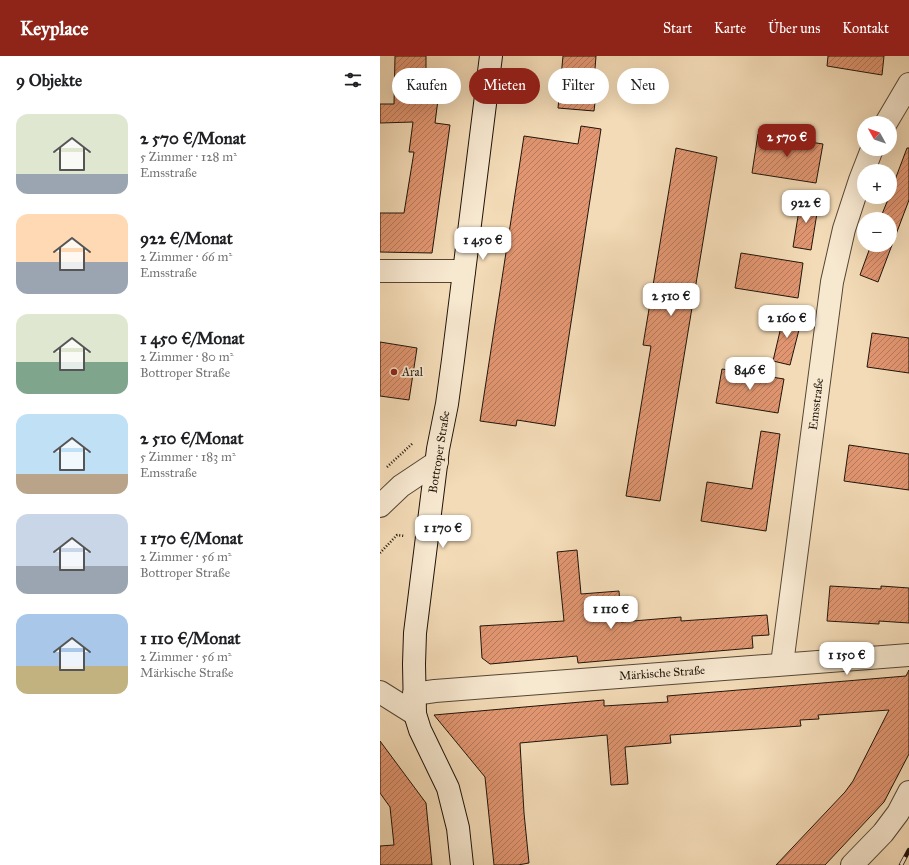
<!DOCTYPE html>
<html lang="de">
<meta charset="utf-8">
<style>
:root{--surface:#fff;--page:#f6f6f6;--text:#202124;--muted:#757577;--accent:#8f2418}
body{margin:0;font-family:"IM FELL Great Primer",serif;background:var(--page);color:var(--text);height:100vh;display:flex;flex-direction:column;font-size:15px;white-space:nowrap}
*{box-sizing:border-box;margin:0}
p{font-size:13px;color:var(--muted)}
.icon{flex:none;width:22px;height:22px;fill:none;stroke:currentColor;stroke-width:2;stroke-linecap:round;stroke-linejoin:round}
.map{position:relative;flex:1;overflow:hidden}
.side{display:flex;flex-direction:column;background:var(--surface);width:380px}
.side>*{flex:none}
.top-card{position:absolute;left:12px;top:12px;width:380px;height:36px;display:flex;gap:8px}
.needle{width:26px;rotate:310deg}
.fabs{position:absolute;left:477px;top:60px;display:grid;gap:8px}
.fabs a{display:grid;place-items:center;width:40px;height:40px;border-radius:50%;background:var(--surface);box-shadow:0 4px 16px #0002;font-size:20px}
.price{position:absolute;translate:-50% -34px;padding:0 9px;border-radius:8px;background:#fff;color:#222;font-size:13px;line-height:26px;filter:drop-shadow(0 1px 2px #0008)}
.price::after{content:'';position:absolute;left:50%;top:24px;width:12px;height:9px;margin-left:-6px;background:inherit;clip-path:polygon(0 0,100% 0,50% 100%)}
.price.selected{background:var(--accent);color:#fff}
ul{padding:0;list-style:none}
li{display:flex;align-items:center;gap:12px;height:100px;padding:0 16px}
li span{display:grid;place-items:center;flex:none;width:112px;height:80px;border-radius:12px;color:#555}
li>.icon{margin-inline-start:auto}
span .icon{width:48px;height:48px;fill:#fffc;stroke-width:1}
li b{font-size:17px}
h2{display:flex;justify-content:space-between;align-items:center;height:48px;padding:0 16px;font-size:17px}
.pill{padding:0 14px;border-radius:18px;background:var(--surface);box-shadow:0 4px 16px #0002;font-size:14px;line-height:36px}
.pill.selected{background:var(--accent);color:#fff}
header{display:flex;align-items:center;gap:24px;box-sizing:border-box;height:56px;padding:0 20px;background:var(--accent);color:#fff}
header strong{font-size:19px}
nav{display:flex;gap:22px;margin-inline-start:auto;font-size:14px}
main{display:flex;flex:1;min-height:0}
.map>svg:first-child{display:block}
.building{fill:url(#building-hatch);stroke:#1f1409}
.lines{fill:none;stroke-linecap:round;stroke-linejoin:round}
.minor-casing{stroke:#544634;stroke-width:24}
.secondary-casing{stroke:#1f1409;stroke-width:24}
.path{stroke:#1f1409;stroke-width:2.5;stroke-dasharray:1 2;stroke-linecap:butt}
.minor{stroke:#f7e8d0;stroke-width:22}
.secondary{stroke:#f7e8d0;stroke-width:22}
.rail-casing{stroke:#1f1409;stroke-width:4.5}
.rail{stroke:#f7e8d0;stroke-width:3;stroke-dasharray:9;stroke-linecap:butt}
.poi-dot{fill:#8f2418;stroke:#f7e8d0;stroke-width:1.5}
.labels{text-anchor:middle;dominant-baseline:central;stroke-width:3.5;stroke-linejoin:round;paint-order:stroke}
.poi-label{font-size:12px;fill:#1f1409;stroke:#f7e8d0;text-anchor:start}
.street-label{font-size:12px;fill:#1f1409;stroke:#f7e8d0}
</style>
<header>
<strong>Keyplace</strong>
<nav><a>Start</a><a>Karte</a><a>Über uns</a><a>Kontakt</a></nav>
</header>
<main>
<section class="side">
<h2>9 Objekte<svg class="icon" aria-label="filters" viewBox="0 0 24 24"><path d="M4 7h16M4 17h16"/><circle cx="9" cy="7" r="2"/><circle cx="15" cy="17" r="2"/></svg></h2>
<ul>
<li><span style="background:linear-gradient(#dfe7d0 75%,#9aa5b1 0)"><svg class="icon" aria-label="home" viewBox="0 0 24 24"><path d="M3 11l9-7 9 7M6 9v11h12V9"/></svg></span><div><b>2 570 €/Monat</b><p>5 Zimmer · 128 m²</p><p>Emsstraße</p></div></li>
<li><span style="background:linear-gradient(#ffd9b3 60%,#9aa5b1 0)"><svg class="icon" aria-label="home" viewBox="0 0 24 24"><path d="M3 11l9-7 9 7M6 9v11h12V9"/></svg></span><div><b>922 €/Monat</b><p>2 Zimmer · 66 m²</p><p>Emsstraße</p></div></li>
<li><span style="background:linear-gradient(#dfe7d0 60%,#7fa58c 0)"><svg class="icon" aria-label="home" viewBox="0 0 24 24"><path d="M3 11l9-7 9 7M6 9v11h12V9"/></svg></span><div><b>1 450 €/Monat</b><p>2 Zimmer · 80 m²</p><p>Bottroper Straße</p></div></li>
<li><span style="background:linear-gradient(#bfe0f5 75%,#b9a48a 0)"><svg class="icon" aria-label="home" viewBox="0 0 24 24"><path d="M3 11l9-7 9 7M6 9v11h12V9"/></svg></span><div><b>2 510 €/Monat</b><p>5 Zimmer · 183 m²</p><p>Emsstraße</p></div></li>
<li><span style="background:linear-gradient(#c9d6e8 65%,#9aa5b1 0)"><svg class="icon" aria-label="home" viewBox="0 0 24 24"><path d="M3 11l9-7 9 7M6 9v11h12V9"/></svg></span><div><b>1 170 €/Monat</b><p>2 Zimmer · 56 m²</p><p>Bottroper Straße</p></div></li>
<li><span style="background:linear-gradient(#a9c7e8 65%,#c2b280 0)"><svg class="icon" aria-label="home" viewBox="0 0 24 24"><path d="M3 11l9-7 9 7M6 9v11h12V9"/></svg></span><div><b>1 110 €/Monat</b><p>2 Zimmer · 56 m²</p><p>Märkische Straße</p></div></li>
</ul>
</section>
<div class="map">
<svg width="529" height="809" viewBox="0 0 529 809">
<defs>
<pattern id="building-hatch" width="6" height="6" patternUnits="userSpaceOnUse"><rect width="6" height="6" fill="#e19671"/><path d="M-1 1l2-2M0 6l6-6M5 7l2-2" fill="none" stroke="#b6795b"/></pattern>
</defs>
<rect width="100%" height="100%" fill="#f3dbb7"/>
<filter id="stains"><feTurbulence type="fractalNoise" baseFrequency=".005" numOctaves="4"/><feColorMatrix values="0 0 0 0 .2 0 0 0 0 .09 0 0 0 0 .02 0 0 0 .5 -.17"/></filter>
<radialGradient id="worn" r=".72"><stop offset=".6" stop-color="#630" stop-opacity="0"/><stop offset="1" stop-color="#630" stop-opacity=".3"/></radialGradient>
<g class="building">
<path d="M15 0H46V35L59 36 55 67 70 69 52 197 0 196V157H24L34 96H29L33 66 0 67V48H14Z"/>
<path d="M183 0H216L213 38H216L214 55 178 52Z"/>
<path d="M448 0H504L502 19 447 10Z"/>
<path d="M201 70 221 73 175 370 137 364 136 370 100 365 144 80 198 88Z"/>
<path d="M378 78 443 88 436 127 372 117Z"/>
<path d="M296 92 337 101 280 445 246 440 271 290 263 289Z"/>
<path d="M527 92H529V144L498 226 480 219 491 189H510V163H500L509 141H510V137Z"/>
<path d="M421 142 439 145 431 194 413 191Z"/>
<path d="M361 197 423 207 418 242 355 232Z"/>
<path d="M404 258 422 262 410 309 393 305Z"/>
<path d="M492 277 529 282V317L487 311Z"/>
<path d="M0 286 37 292 29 344 0 340Z"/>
<path d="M342 313 404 323 398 357 336 347Z"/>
<path d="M381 375 400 378 386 475 321 465 327 426 372 433Z"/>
<path d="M469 389 529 398V434L464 425Z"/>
<path d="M197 494 201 538 239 535 241 566 301 561V565L387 559 389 579 372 580 373 592 232 604 198 607 197 600 110 608 102 602 100 570 184 565 177 496Z"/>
<path d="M450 530 501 533V530L529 532V567L499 565V568L447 565Z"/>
<path d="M529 614V698L504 746 445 809H396L465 736 473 725 509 654 438 659 439 663 420 664 421 670 290 679 291 687 245 691 248 728 231 729 227 679 140 687 144 757 149 807 138 809H114L105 721 54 659 224 644V650L288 646 287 640 526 620Z"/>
<path d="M0 685 46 747 52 809H0V790L14 789 10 751 0 737Z"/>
</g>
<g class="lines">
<defs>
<g id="minor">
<path d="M506 67 529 28"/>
<path d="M0 215H84"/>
<path d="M0 450 21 430 57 406"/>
<path d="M402 608 452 226 464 173 480 124 492 93"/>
<path d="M0 636 35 658"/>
<path d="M34 638 55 635 529 599"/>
<path d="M472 809 503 777 518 757 529 736"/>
</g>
<path id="secondary" d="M82 809 78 772 68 732 40 674 35 658 34 608 35 577 58 393 67 348 73 304 111 0"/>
</defs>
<use href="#minor" class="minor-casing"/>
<use href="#secondary" class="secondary-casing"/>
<g class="path">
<path d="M7 411 33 387"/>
<path d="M0 497 17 479 25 480"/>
</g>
<use href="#minor" class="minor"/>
<use href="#secondary" class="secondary"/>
<defs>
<path id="rail" d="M521 809 529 794"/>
</defs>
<use href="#rail" class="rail-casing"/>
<use href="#rail" class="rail"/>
</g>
<circle class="poi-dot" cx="14" cy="316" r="4"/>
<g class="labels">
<g class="poi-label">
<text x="22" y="316">Aral</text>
</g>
<g class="street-label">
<text transform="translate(436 348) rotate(-83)">Emsstraße</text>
<text transform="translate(59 396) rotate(-81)">Bottroper Straße</text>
<text transform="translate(282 617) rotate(-4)">Märkische Straße</text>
</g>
</g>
<rect width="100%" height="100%" filter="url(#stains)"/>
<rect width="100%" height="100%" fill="url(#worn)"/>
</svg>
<div class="fabs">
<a><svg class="needle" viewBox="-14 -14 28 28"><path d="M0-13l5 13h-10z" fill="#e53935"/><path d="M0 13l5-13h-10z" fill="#757577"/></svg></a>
<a>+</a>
<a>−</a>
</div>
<b class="price selected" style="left:407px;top:102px">2 570 €</b>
<b class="price" style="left:426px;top:168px">922 €</b>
<b class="price" style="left:103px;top:205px">1 450 €</b>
<b class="price" style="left:291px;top:261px">2 510 €</b>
<b class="price" style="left:407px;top:283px">2 160 €</b>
<b class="price" style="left:370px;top:335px">846 €</b>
<b class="price" style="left:63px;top:493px">1 170 €</b>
<b class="price" style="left:231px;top:574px">1 110 €</b>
<b class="price" style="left:467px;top:620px">1 150 €</b>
<div class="top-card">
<a class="pill">Kaufen</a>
<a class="pill selected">Mieten</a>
<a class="pill">Filter</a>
<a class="pill">Neu</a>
</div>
</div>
</main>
